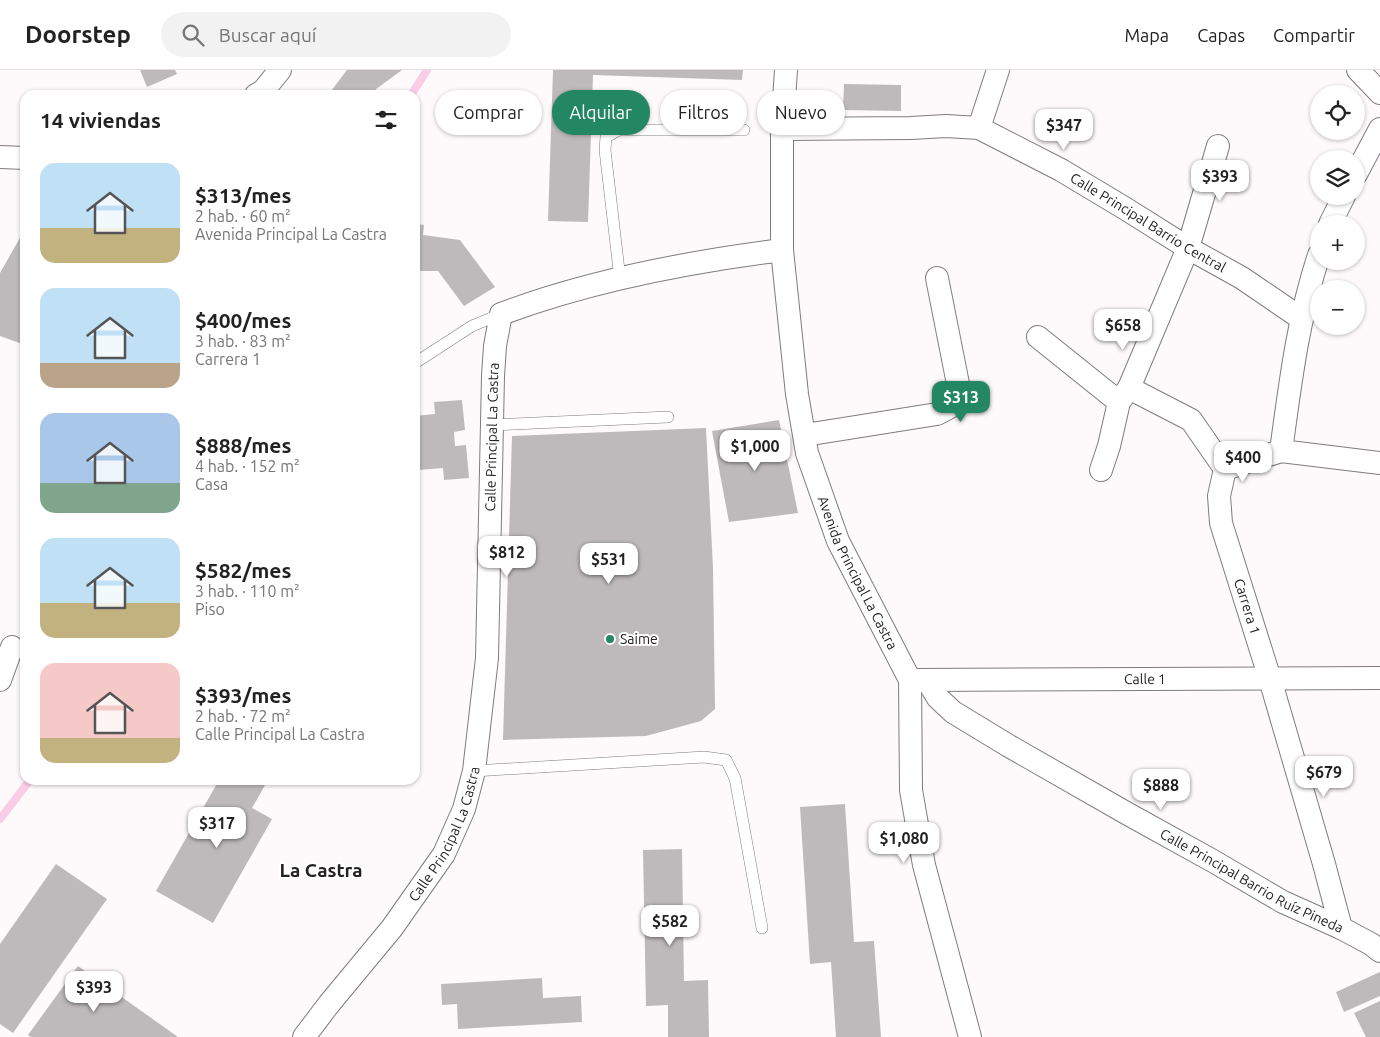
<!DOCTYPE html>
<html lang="es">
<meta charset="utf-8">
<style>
:root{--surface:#fff;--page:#f2f2f2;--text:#222;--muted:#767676;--line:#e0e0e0;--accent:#228762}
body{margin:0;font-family:Ubuntu,sans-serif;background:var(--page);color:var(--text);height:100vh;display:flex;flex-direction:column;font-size:19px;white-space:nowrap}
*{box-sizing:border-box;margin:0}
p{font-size:16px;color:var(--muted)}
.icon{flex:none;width:28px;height:28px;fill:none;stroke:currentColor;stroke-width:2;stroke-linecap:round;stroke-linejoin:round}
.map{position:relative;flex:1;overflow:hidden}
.panel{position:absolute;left:20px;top:20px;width:400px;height:695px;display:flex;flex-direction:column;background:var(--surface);border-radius:15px;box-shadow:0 1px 4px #0004}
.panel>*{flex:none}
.guide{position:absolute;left:435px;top:20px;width:475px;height:45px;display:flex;gap:10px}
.buttons{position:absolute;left:1310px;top:15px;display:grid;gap:10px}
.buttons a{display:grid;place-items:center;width:55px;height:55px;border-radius:50%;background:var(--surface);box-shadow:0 1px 4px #0004;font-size:25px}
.price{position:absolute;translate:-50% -42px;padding:0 11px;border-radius:10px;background:#fff;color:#222;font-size:16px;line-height:32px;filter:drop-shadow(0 1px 2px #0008)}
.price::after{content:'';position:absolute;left:50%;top:30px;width:15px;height:11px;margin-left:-8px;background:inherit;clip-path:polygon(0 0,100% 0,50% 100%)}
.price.selected{background:var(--accent);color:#fff}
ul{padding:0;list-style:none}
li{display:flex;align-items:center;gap:15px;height:125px;padding:0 20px}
li span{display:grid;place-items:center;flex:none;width:140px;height:100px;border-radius:15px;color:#555}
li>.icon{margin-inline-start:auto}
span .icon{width:60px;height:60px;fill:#fffc;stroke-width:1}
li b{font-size:21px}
h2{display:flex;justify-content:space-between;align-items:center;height:60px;padding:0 20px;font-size:21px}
.tag{padding:0 18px;border-radius:22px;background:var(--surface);box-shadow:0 1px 4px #0004;font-size:18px;line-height:45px}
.tag.selected{background:var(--accent);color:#fff}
header{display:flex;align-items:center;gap:30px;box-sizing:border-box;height:70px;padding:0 25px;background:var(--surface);border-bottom:1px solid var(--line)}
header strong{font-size:24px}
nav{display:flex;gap:28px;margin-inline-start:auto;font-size:18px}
.search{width:350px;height:45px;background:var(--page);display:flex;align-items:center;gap:12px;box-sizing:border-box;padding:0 18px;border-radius:28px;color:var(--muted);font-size:19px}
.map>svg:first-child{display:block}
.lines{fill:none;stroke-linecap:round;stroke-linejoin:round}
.stream{stroke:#facce6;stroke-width:8}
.building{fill:#bebabc}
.service-casing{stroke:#7f7b7e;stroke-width:12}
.minor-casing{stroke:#7f7b7e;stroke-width:24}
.service{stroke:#fff;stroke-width:11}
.minor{stroke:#fff;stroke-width:22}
.poi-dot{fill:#228762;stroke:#fff;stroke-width:2}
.labels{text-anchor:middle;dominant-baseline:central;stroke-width:4;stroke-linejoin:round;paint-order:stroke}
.street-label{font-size:14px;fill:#242223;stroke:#fff}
.poi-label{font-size:14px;fill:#242223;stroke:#fff;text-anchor:start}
.district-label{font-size:19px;font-weight:bold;fill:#242223;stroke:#fff}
</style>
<header>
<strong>Doorstep</strong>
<div class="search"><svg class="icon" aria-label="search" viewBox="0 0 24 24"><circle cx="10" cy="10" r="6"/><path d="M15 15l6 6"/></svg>Buscar aquí</div>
<nav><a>Mapa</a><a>Capas</a><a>Compartir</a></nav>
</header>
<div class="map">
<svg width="1380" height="967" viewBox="0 0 1380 967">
<rect width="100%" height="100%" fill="#fefafc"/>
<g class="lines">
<g class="stream">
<path d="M411 25 427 0"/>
<path d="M0 749 30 710"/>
</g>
</g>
<g class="building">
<path d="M140 0H175L177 4 147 17Z"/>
<path d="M347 0H402L368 25H328Z"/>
<path d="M553 0H743L742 10 593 5 588 152 548 151Z"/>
<path d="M844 14 901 15V41L843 40Z"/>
<path d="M415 154 424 155 423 165 460 170 495 217 464 236 438 201H417L415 208Z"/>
<path d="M25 159V275L0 266V203Z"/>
<path d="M462 330 465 360 454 362 455 376 466 375 469 408 444 410 443 398 419 400 420 411 415 412V346L435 344 434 332Z"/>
<path d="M779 350 798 443 729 452 712 361Z"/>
<path d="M706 358 713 498 715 639 701 651 646 666 503 670 512 366Z"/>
<path d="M219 710H268L252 738 272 749 213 853 156 821Z"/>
<path d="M845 734 854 872 874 871 881 967H836L831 892 810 894 800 737Z"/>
<path d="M682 779 684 911 708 910 709 967H668V935L646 936 643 780Z"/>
<path d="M56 794 107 829 13 963 0 954V874Z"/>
<path d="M78 896 178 967H31L28 965Z"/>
<path d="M1380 902V926L1344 942 1336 922Z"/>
<path d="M542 908 543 928 581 926 582 952 458 959 457 934 442 935 441 914Z"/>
<path d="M1380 931V967H1366L1354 943Z"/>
</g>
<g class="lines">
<defs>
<g id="service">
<path d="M620 209 605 80 606 67 619 60H744"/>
<path d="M415 293 472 256 501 244"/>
<path d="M492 355 668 347"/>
<path d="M474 701 704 687 726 690 735 708 762 858"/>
</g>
<g id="minor">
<path id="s1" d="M786 0 782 59V180L797 324 807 383 838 471 910 610 911 720 924 795 970 967"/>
<path d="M1358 0 1380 23"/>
<path d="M256 25 263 21 280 0"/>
<path d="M979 58 998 0"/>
<path id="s2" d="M782 59 911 58 946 56 979 58 1061 100 1126 139 1188 178 1242 208 1302 249"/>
<path d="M0 87 25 88"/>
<path d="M1356 104 1380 59"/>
<path d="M1330 154 1344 126"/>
<path id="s3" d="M1319 185C1298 248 1290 315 1281 381L1225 399 1219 426 1221 453 1270 609 1324 794 1341 858"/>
<path d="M1038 267 1119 332"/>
<path d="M1129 318 1191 350 1225 399"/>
<path d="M805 365 937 344 954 335 959 319 937 208"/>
<path d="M1281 381 1380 393"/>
<path d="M1101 400 1109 376 1119 332 1129 318 1188 178 1218 76"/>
<path d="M0 610 12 577"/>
<path id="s4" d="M914 610 1380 608"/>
<path id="s5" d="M927 610 938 628 953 642 1009 676 1128 744 1213 791 1283 832 1341 858 1371 874 1380 881"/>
<path id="s6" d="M304 967 329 934 392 858 444 784 464 739 474 701 487 588 493 306 495 276 501 244C591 210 687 192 782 180"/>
</g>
</defs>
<use href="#service" class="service-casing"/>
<use href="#minor" class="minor-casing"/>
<use href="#service" class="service"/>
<use href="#minor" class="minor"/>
</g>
<circle class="poi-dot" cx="610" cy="569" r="5"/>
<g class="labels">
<g class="street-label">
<text stroke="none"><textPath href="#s2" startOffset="391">Calle Principal Barrio Central</textPath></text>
<text stroke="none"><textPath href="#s6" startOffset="654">Calle Principal La Castra</textPath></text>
<text stroke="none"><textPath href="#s1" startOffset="515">Avenida Principal La Castra</textPath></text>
<text stroke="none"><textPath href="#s3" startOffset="401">Carrera 1</textPath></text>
<text stroke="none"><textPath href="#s4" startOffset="231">Calle 1</textPath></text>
<text stroke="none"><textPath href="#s6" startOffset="249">Calle Principal La Castra</textPath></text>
<text stroke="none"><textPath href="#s5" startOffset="385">Calle Principal Barrio Ruíz Pineda</textPath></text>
</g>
<g class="poi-label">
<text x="620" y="569">Saime</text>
</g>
<g class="district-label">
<text x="321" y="800">La Castra</text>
</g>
</g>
</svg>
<div class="buttons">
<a><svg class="icon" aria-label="locate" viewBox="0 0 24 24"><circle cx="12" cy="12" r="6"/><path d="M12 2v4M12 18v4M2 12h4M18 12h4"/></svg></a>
<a><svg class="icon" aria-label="layers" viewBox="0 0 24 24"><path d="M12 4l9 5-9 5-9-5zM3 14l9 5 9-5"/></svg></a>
<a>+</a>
<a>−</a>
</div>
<b class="price" style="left:1064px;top:81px">$347</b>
<b class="price" style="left:1220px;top:132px">$393</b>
<b class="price" style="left:1123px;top:281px">$658</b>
<b class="price selected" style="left:961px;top:353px">$313</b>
<b class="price" style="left:755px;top:402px">$1,000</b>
<b class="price" style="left:1243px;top:413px">$400</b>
<b class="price" style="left:507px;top:508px">$812</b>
<b class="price" style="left:609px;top:515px">$531</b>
<b class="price" style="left:1324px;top:728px">$679</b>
<b class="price" style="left:1161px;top:741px">$888</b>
<b class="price" style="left:217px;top:779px">$317</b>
<b class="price" style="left:904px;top:794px">$1,080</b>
<b class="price" style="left:670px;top:877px">$582</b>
<b class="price" style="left:94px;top:943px">$393</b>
<div class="guide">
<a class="tag">Comprar</a>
<a class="tag selected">Alquilar</a>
<a class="tag">Filtros</a>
<a class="tag">Nuevo</a>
</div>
<section class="panel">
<h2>14 viviendas<svg class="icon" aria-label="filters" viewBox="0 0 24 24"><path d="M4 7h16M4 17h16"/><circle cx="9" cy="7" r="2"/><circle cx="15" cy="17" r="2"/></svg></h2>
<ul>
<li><span style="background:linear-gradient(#bfe0f5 65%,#c2b280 0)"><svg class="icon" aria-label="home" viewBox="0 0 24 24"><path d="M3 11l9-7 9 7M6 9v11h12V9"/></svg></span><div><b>$313/mes</b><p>2 hab. · 60 m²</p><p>Avenida Principal La Castra</p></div></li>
<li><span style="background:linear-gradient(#bfe0f5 75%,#b9a48a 0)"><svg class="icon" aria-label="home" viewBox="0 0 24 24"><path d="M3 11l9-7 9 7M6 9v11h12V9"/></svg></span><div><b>$400/mes</b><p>3 hab. · 83 m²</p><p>Carrera 1</p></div></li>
<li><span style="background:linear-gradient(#a9c7e8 70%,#7fa58c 0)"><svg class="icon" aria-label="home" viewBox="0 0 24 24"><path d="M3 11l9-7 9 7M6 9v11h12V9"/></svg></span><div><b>$888/mes</b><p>4 hab. · 152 m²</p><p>Casa</p></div></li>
<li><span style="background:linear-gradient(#bfe0f5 65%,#c2b280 0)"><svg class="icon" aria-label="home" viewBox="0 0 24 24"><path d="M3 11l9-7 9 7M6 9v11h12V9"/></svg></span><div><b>$582/mes</b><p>3 hab. · 110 m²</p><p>Piso</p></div></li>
<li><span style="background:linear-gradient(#f6c9c9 75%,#c2b280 0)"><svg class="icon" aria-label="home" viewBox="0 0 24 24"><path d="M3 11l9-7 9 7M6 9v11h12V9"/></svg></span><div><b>$393/mes</b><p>2 hab. · 72 m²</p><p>Calle Principal La Castra</p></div></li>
</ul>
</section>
</div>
